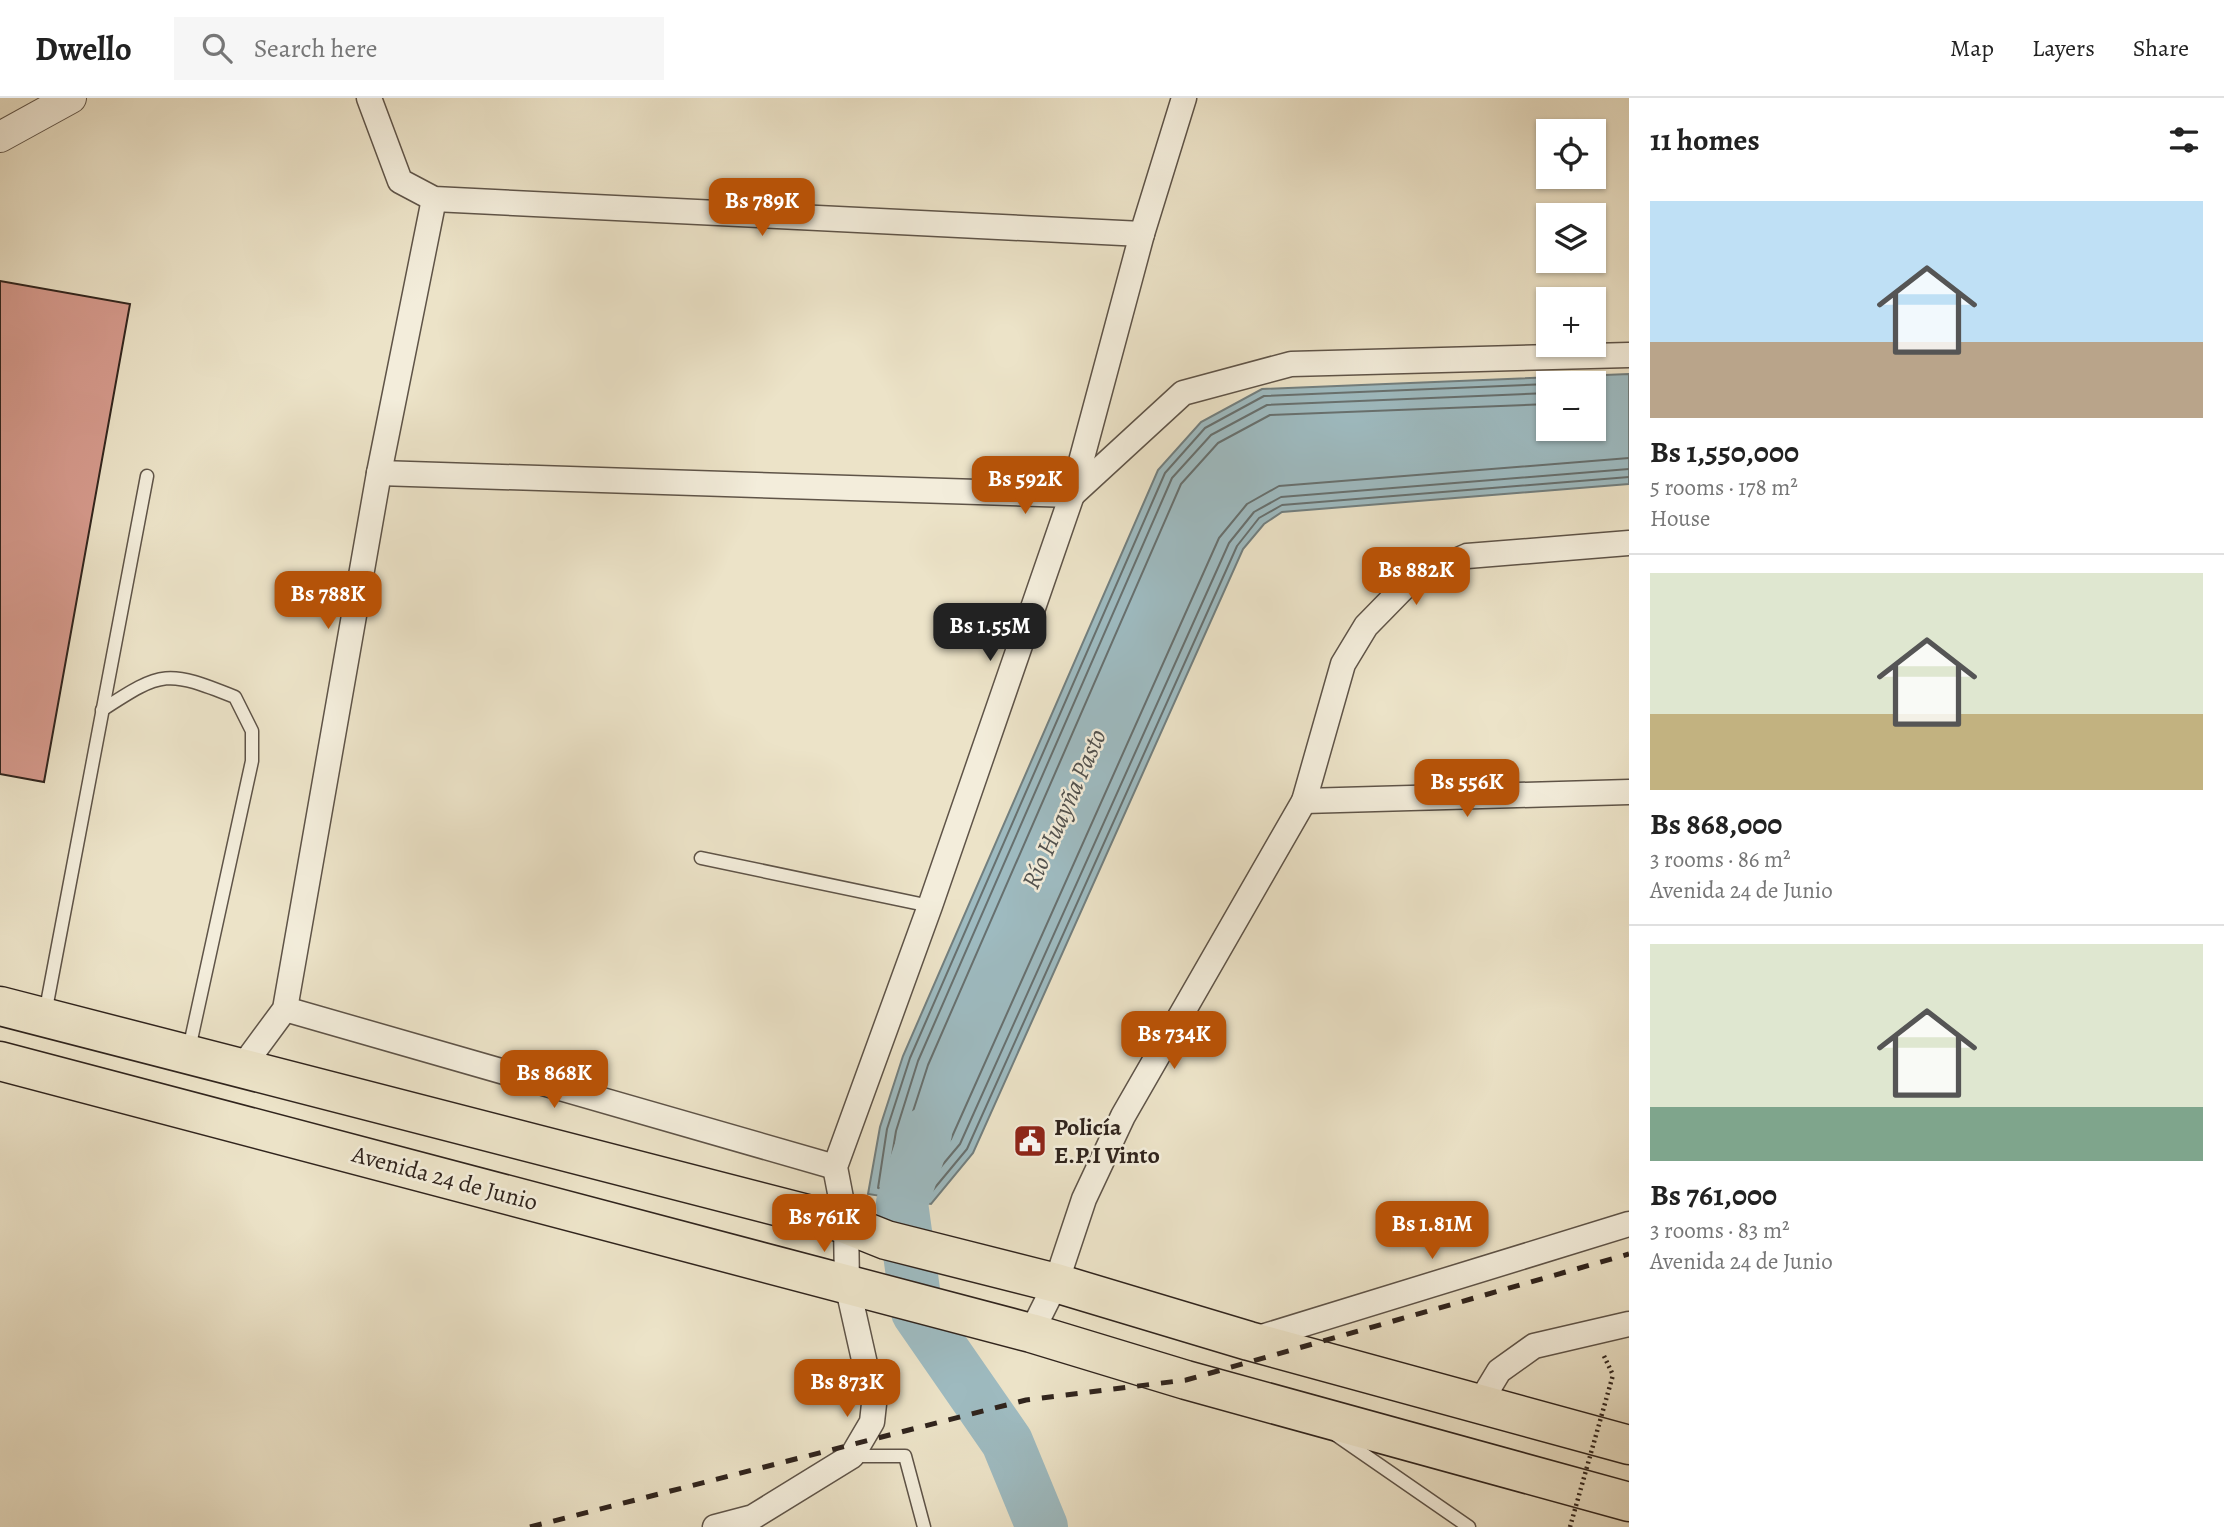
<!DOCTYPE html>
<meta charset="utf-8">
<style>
:root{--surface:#fff;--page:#f6f6f6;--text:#222;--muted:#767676;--line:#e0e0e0;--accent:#b45309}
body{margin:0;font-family:Alegreya,serif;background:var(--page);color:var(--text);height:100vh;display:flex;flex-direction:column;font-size:26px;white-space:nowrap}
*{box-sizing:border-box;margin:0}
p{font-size:23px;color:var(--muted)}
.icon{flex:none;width:38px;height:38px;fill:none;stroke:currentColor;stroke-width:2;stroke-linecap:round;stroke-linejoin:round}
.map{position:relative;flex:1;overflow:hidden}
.sheet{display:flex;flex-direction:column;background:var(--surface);width:595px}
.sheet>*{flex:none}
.buttons{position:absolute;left:1536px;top:21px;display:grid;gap:14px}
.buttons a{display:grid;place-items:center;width:70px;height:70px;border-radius:0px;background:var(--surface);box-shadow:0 2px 5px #0004;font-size:35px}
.price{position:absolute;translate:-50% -60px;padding:0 16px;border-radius:14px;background:var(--accent);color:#fff;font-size:23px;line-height:46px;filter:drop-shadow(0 2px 4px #0008)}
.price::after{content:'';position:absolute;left:50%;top:42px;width:21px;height:16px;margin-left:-10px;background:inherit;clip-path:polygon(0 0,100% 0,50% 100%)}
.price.active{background:#222;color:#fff}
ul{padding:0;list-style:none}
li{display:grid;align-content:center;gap:14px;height:371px;padding:0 21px}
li+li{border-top:2px solid var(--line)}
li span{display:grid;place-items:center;height:217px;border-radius:0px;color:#555}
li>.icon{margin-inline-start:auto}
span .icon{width:126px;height:126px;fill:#fffc;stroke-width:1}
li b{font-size:30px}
h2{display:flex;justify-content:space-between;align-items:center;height:84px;padding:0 21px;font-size:30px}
header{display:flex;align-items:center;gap:42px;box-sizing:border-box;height:98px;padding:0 35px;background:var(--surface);border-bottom:2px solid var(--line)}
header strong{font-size:33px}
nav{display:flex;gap:38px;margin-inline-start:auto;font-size:24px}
.search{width:490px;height:63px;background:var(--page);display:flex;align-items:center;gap:18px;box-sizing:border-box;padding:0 24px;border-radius:0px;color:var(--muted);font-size:26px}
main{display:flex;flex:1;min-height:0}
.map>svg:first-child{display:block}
.water{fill:#9ebbc1;stroke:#727f7f;stroke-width:2;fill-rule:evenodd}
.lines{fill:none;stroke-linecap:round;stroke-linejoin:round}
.shore{stroke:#67706f;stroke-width:2}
.river{stroke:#9ebbc1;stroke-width:52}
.building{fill:#d69a8d;stroke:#30241d;stroke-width:2}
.service-casing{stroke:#5f5448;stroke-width:15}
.minor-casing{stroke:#5f5448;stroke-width:27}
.tertiary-casing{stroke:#5f5448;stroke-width:32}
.trunk-casing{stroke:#30241d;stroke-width:41}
.path{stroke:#30241d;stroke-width:4.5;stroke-dasharray:2 3.5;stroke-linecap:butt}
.service{stroke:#f3eddb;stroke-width:12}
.minor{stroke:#f3eddb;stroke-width:24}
.tertiary{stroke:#f3eddb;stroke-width:30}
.trunk{stroke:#ece3c8;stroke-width:38}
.rail{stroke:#30241d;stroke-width:5;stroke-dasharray:12 12;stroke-linecap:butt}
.path-bridge{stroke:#30241d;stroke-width:4.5;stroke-dasharray:2 3.5;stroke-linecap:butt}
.labels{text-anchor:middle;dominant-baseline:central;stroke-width:5;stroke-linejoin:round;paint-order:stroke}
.poi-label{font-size:24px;font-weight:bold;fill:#30241d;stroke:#f3eddb;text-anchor:start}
.street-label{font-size:24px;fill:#30241d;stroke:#f3eddb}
.water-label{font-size:26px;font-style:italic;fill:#51514e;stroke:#f3eddb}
</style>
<header>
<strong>Dwello</strong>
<div class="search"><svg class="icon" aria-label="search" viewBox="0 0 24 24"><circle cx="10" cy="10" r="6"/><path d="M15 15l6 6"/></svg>Search here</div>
<nav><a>Map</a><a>Layers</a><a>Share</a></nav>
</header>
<main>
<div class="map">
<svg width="1629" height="1429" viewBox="0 0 1629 1429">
<rect width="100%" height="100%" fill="#ece3c8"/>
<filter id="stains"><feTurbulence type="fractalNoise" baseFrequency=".00286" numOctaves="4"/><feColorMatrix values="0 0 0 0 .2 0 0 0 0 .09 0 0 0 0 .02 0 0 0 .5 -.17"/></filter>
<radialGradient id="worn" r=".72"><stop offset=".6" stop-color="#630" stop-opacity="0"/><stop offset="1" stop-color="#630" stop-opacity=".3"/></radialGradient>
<path class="water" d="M1629 276V386L1282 414 1264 426 1243 451 973 1055 931 1106 868 1096 880 1029 903 958 1158 372 1201 324 1262 291ZM1549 285H1594V331H1549Z"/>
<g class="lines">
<g class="shore">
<path d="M1549 286 1264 298 1205 330 1165 375 910 960 887 1031 878 1090 928 1098 967 1051 1237 448 1259 420 1282 407 1629 379"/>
<path d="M1549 295 1267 307 1211 337 1172 380 918 963 896 1033 888 1082 924 1089 960 1046 1229 445 1254 414 1281 399 1629 371"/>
<path d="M1549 306 1270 317 1218 345 1181 386 928 967 906 1035 900 1074 921 1077 951 1041 1219 440 1247 406 1279 388 1629 360"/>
</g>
<path class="river" d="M926 1035 902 1105 917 1214 1007 1344 1042 1429"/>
</g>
<path class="building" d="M0 183 130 206 44 684 0 676Z"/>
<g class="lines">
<defs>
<g id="service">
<path d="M102 612C163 572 167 572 235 599L252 633V663L189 951"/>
<path d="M701 760 930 808"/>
<path d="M45 916 147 378"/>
<path d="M1336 1337 1469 1429"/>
<path d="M852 1358H905L924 1429"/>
</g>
<g id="minor">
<path d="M369 0 400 83 434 101 1142 136"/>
<path d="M379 375 1072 397 1183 295 1291 266 1629 257"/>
<path d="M1304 703 1629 694"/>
<path d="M285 911 835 1069"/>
<path d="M240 972 285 911 379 375 434 101"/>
<path d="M1031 1235 1056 1185 1084 1101 1123 1018 1304 703 1343 566 1366 528 1410 483 1467 458 1629 445"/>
<path d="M1252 1242 1629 1126"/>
<path d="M1479 1306 1499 1273 1534 1248 1629 1226"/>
<path d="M715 1429 753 1419 852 1358 872 1324 874 1306 847 1186 846 1126 835 1069 930 808 1072 397 1142 136 1184 0"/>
</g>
<path id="tertiary" d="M0 39 71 0"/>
<g id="trunk">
<path d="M0 908 846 1126 886 1142 1056 1185 1249 1243 1629 1347"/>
<path d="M0 963 1031 1235 1186 1282 1629 1404"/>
</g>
</defs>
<use href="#service" class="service-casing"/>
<use href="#minor" class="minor-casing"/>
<use href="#tertiary" class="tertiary-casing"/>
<use href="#trunk" class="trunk-casing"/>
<path class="path" d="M1604 1258 1613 1277"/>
<use href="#service" class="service"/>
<use href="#minor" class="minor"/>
<use href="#tertiary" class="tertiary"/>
<use href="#trunk" class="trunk"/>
<path class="rail" d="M530 1429 1026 1302 1186 1282 1629 1156"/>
<path class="path-bridge" d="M1570 1429 1613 1277"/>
</g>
<defs>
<symbol id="civic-square" viewBox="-11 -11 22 22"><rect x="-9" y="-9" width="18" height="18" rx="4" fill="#8f2418" stroke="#f3eddb"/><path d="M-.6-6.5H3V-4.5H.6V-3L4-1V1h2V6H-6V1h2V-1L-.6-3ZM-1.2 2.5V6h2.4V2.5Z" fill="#fff"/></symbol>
</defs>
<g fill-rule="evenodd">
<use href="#civic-square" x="1011" y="1024" width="38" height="38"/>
</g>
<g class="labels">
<g class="poi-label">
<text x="1054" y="1029">Policía<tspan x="1054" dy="28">E.P.I Vinto</tspan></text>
</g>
<g class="street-label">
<text transform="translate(445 1080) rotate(15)">Avenida 24 de Junio</text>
</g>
<g class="water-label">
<text transform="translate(1064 711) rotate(-66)">Río Huayña Pasto</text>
</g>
</g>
<rect width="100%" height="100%" filter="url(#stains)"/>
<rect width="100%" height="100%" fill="url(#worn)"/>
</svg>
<div class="buttons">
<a><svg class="icon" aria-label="locate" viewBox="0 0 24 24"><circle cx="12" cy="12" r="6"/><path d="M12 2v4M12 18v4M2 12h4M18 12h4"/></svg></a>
<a><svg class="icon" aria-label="layers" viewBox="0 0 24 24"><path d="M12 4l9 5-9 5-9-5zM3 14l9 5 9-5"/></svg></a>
<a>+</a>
<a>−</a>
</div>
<b class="price" style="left:762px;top:140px">Bs 789K</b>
<b class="price" style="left:1025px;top:418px">Bs 592K</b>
<b class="price" style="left:1416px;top:509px">Bs 882K</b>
<b class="price" style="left:328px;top:533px">Bs 788K</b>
<b class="price active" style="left:990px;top:565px">Bs 1.55M</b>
<b class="price" style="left:1467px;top:721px">Bs 556K</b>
<b class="price" style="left:1174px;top:973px">Bs 734K</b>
<b class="price" style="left:554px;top:1012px">Bs 868K</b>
<b class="price" style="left:824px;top:1156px">Bs 761K</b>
<b class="price" style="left:1432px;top:1163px">Bs 1.81M</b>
<b class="price" style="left:847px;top:1321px">Bs 873K</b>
</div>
<section class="sheet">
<h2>11 homes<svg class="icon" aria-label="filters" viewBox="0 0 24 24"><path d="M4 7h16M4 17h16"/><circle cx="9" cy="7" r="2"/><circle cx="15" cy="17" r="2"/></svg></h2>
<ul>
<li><span style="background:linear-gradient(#bfe0f5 65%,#b9a48a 0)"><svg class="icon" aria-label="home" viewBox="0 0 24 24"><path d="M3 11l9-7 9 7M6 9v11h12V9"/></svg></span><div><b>Bs 1,550,000</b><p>5 rooms · 178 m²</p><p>House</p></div></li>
<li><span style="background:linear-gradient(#dfe7d0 65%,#c2b280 0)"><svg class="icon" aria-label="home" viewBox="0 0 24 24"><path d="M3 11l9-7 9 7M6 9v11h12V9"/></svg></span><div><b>Bs 868,000</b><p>3 rooms · 86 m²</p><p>Avenida 24 de Junio</p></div></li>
<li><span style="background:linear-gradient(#dfe7d0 75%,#7fa58c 0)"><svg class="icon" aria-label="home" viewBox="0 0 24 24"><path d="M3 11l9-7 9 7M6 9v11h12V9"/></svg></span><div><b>Bs 761,000</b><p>3 rooms · 83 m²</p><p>Avenida 24 de Junio</p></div></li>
</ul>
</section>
</main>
